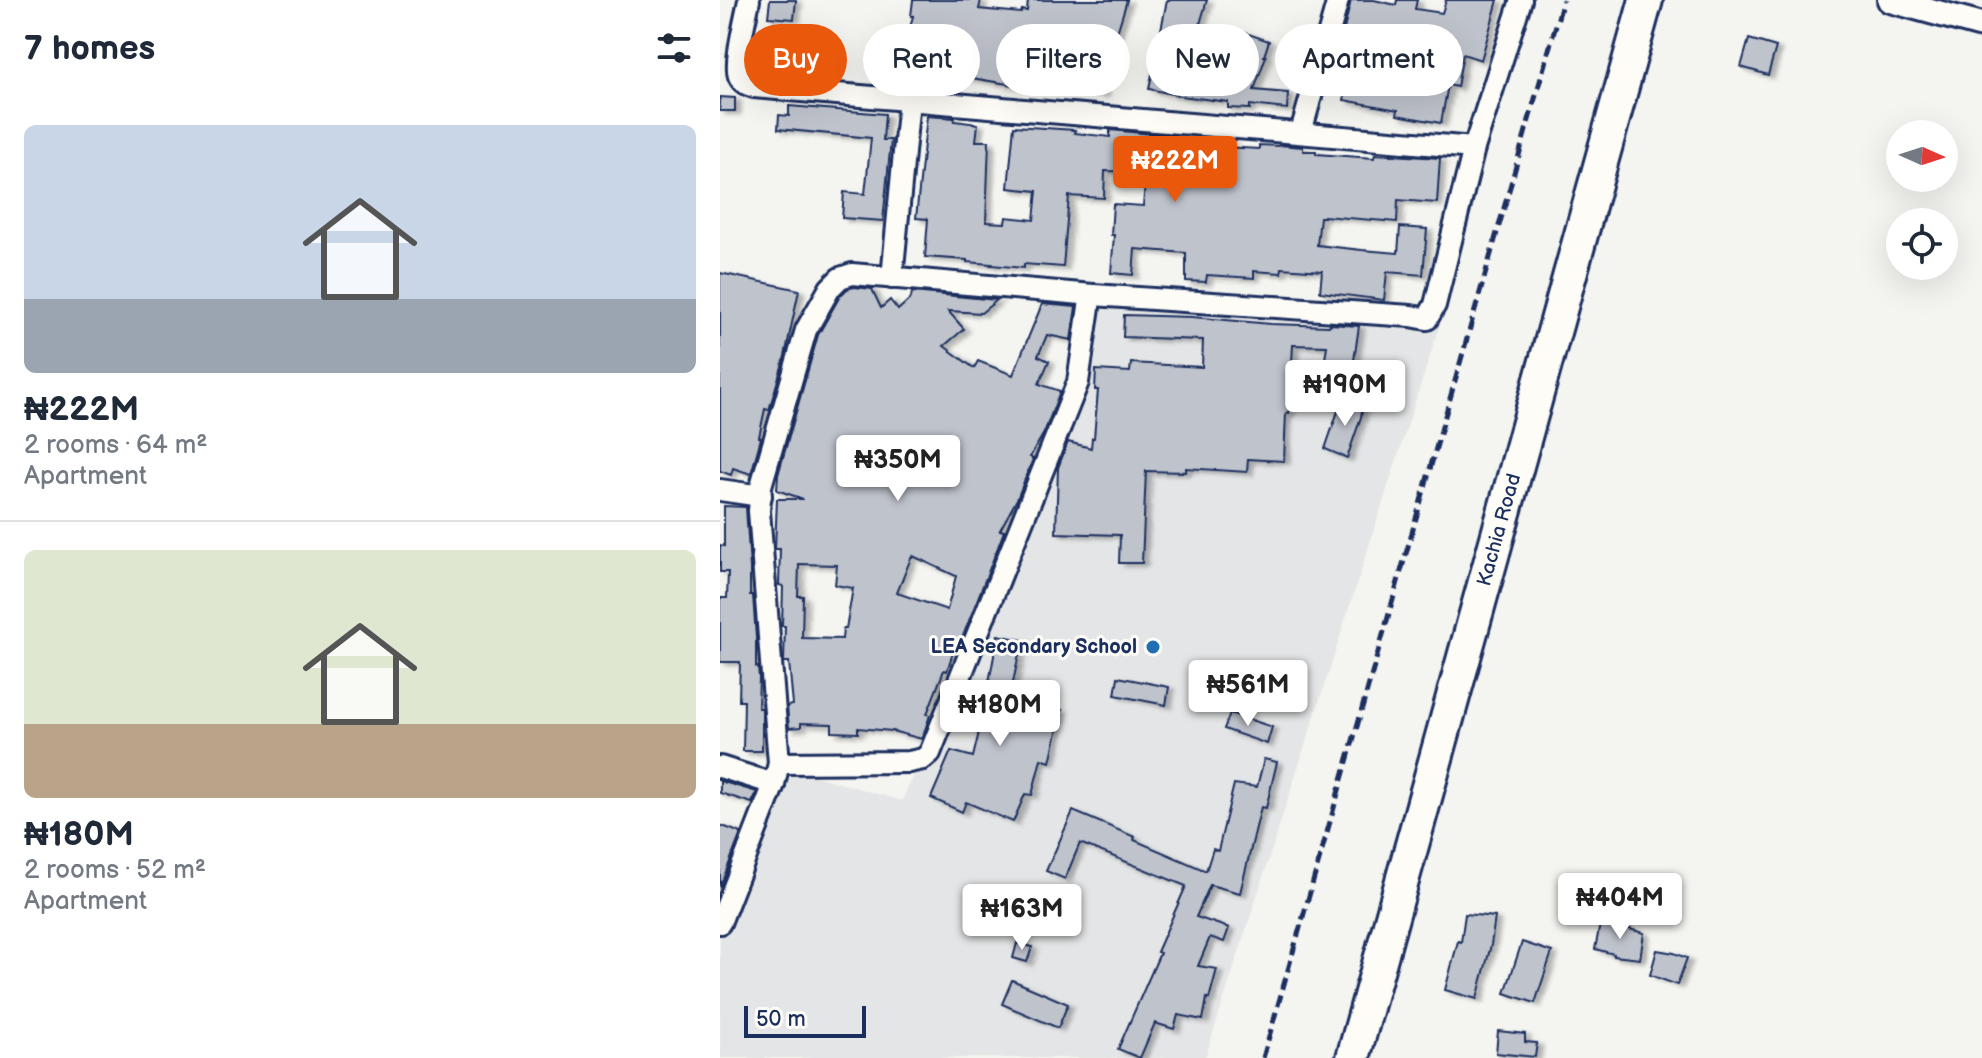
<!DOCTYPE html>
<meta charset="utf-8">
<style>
:root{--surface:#fff;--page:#f2f2f3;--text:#1f2937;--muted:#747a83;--line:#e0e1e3;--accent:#ea580c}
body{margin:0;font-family:"Balsamiq Sans",sans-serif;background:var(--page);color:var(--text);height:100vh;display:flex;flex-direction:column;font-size:30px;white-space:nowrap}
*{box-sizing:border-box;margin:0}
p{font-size:26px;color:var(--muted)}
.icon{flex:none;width:44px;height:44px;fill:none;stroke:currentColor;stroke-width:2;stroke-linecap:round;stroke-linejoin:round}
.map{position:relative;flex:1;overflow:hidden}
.side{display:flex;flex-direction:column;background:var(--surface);width:720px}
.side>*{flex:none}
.hud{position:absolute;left:24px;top:24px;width:760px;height:72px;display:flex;gap:16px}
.needle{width:52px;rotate:93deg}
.buttons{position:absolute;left:1166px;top:120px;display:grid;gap:16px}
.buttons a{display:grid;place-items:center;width:72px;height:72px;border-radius:50%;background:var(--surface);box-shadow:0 8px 32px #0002;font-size:40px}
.scale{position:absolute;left:24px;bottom:20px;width:122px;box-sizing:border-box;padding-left:8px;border:4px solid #1b2f5e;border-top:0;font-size:22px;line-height:28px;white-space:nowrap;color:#1b2f5e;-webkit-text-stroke:6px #fdfcf7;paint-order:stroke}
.price{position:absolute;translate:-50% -68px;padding:0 18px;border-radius:8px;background:#fff;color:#222;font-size:26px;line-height:52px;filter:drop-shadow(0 2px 4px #0008)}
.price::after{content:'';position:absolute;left:50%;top:48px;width:24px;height:18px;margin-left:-12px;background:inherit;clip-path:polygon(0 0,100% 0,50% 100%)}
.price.on{background:var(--accent);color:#fff}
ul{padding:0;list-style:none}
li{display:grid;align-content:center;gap:16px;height:424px;padding:0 24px}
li+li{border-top:2px solid var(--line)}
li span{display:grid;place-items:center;height:248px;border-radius:12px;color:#555}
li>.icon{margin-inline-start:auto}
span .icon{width:144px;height:144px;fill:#fffc;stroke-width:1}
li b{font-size:34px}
h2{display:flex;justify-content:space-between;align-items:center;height:96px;padding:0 24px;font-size:34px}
.pill{padding:0 28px;border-radius:36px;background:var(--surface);box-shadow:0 8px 32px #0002;font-size:28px;line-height:72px}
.pill.on{background:var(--accent);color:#fff}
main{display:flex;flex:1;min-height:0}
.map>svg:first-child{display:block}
.built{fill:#e4e5e6}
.building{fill:#bfc3cc;stroke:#1b2f5e;stroke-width:2;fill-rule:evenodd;filter:url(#shadow)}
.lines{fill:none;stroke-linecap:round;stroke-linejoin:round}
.minor-casing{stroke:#1b2f5e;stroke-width:26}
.tertiary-casing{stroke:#1b2f5e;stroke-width:30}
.primary-casing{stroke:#1b2f5e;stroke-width:38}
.minor{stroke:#fdfcf7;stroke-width:20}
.tertiary{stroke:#fdfcf7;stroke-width:24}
.primary{stroke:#fdfcf7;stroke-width:32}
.rail{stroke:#1b2f5e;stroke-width:5;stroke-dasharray:12 6;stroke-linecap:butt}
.poi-dot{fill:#1f6fb2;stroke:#fdfcf7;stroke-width:3}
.labels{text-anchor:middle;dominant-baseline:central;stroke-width:6;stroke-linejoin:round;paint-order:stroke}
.street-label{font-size:20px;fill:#1b2f5e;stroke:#fdfcf7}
.poi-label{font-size:20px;font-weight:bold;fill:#1b2f5e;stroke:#fdfcf7;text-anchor:end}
</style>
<main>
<section class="side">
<h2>7 homes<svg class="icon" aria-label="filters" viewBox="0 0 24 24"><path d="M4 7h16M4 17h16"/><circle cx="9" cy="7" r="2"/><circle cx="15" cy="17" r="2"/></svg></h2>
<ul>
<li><span style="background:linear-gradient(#c9d6e8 70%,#9aa5b1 0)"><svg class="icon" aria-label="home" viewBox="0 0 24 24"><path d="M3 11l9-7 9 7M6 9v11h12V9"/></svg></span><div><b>₦222M</b><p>2 rooms · 64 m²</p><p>Apartment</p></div></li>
<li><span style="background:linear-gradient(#dfe7d0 70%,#b9a48a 0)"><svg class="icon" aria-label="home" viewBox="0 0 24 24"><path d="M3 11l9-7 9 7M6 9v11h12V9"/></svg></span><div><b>₦180M</b><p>2 rooms · 52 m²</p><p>Apartment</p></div></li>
</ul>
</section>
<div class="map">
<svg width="1262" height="1058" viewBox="0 0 1262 1058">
<defs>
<filter id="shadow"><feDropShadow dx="5.5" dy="3" stdDeviation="2" flood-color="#0004"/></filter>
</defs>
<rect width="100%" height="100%" fill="#f4f4f1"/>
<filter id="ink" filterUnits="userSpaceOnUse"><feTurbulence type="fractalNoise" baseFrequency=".0125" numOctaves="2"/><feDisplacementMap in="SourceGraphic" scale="16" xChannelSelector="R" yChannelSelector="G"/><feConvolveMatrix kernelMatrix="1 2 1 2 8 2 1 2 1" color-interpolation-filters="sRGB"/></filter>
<g filter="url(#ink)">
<path class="built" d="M370 300 720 324 485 1058H0V926L64 767 182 801 300 528 348 409Z"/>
<g class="building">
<path d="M50 0H76L74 19 48 17Z"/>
<path d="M193 0H261L259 9 301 13 302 10 307 11 308 0H407L386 69 383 94 356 90 362 44 329 36 316 82 307 79 306 87 233 75 231 85 208 79 215 50 198 47 202 30 190 28 193 16H191Z"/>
<path d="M447 0H487L480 24 522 36 523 32 549 41 544 56H546L534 90 568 93 567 109 530 105V109L508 108V102L461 96 429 89Z"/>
<path d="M631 0H654L676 5 677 0H697L695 9 722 13 726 0H778L761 60 743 54 737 87 728 85 721 123 677 115 678 110 624 100 630 66 616 63Z"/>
<path d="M1029 39 1056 47 1048 75 1021 67Z"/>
<path d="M0 97 15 98V111H0Z"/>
<path d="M69 106 165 114 163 140H171L163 221 122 218 124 192 145 194 151 138 58 129 59 115 69 116Z"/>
<path d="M207 116 235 118 234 121 258 124 256 141H269L266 222 285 223 286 217 314 220 317 191 288 188 294 126 355 130 354 133 390 137V130L453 136 452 147 502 151 503 147 539 149V145L559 146V145L583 147V151H596V154L654 158 655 154 720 158 717 203 678 200 677 222 604 216V217H600L597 245 642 250 678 253 680 227 707 229 703 275 667 272 664 300 600 292 602 271 562 268 561 273 534 271V278L487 275 486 282 466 281V253L415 249 413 275 391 273 394 235H391L393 204 423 206 426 172 385 171 384 198 349 196 343 267 304 264V268L271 265 272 264 247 262V260L205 257 208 219 196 218Z"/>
<path d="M0 273 79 290 65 356 49 410 45 409 39 437 41 438 31 474 13 468 11 475 0 471Z"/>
<path d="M134 287 152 289 161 308 170 300 178 310 191 298 192 292 277 300 261 313 228 311 244 329 224 346 254 368 258 361 293 375 322 304 356 307 351 340 327 335 318 356 329 361 319 384 340 391 324 433 310 457 313 459 297 499 280 530 284 531 278 547 241 641 237 640 227 671 224 670 207 714 210 715 202 739 172 731 138 728V733L112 732V724L81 723V727L69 728 67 706 73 705 69 662H64L65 626H62L63 586 59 585 60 549H55L57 499H83L57 490 58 475 98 335 120 296 127 289ZM193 556 236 576 227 610 177 593 191 558H192ZM79 564 117 565 115 585 133 588 126 629H123L122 639 82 638 83 596H78Z"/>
<path d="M404 315 472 317 551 324 609 326 610 324 639 326 629 395 600 391 607 346 573 345 569 413H566L564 461 528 459 527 472 466 468V472L426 471 422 563H399L400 535 336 533 338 468 348 442 371 448 372 438H374L378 390H375L376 370 410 372 411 363 482 367 483 340 403 337Z"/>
<path d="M619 400 643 404 641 417 627 458 605 449 618 411Z"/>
<path d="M4 506 26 507 30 568V595H33L36 638V667H38L39 678 38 708H42V751H23L24 701H19L20 662H0V598H7L8 572H0V545L4 546Z"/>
<path d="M278 635 302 640 292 687 284 685 278 710 314 719 317 704 342 710 330 762 321 759 312 795 305 794 293 822 246 802 242 812 211 798 231 751 253 757 259 732 253 731 261 697 266 698Z"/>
<path d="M398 677 449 687 446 705 395 695Z"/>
<path d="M510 713 552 727 547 744 504 729Z"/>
<path d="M544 759 557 762 546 808 541 807 520 893 490 885 476 917 509 928 504 942 490 937 478 966 497 969 489 999 487 998 483 1020 458 1015 454 1029 435 1023 420 1058 398 1049 440 953 437 952 466 886 360 843 345 879 326 871 353 811 415 837 414 840 486 871 493 849 498 851 514 784 537 787Z"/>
<path d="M0 781 37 792 32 803 0 793Z"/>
<path d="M0 825 21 833 0 887Z"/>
<path d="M745 914 775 917 771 945 757 999 725 990 738 941 741 942Z"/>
<path d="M880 924 890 926 891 924 924 933 920 959 894 956V954L875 949Z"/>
<path d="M802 942 832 952 815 1003 785 993Z"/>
<path d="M297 943 312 947 307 962 293 958Z"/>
<path d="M937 950 954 953 967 958 957 985 930 975Z"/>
<path d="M292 980 348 1004 338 1028 282 1004Z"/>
<path d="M778 1031 805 1034V1042L817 1043 815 1057 776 1053Z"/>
</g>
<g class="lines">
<defs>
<g id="minor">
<path d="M29 0C26 17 14 62 19 76 22 83 27 85 34 87L754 148"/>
<path d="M581 132 618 0"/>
<path d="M172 278 189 100"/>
<path d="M0 490 41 496"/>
<path d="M59 763 189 762 203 759 210 753 358 382 370 300 373 295"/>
<path d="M0 767 54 784"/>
<path d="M0 923 54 784 59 763 39 511 41 486 86 330 110 288 120 278 132 274 373 295 691 316 707 319 715 305 754 148 801 0"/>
</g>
<path id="tertiary" d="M1170 0 1262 25"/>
<g id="primary">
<path id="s1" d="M633 1058 926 0"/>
</g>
</defs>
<use href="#minor" class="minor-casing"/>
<use href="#tertiary" class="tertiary-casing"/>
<use href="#primary" class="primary-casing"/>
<use href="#minor" class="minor"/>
<use href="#tertiary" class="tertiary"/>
<use href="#primary" class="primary"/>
<path class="rail" d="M543 1058 843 0"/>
</g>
</g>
<circle class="poi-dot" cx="433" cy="647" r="8"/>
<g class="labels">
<g class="street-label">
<text stroke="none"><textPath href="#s1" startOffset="548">Kachia Road</textPath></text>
</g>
<g class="poi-label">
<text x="417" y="647">LEA Secondary School</text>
</g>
</g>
</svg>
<div class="buttons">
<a><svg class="needle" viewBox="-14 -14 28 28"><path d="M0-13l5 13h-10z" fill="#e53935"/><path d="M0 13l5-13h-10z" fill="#747a83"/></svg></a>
<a><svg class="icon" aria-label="locate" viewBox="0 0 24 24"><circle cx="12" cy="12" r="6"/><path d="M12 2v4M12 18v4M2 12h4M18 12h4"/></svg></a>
</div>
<div class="scale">50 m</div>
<b class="price on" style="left:455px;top:204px">₦222M</b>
<b class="price" style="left:625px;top:428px">₦190M</b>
<b class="price" style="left:178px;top:503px">₦350M</b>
<b class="price" style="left:528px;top:728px">₦561M</b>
<b class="price" style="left:280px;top:748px">₦180M</b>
<b class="price" style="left:900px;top:941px">₦404M</b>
<b class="price" style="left:302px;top:952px">₦163M</b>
<div class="hud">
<a class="pill on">Buy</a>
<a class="pill">Rent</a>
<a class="pill">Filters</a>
<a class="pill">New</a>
<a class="pill">Apartment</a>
</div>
</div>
</main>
